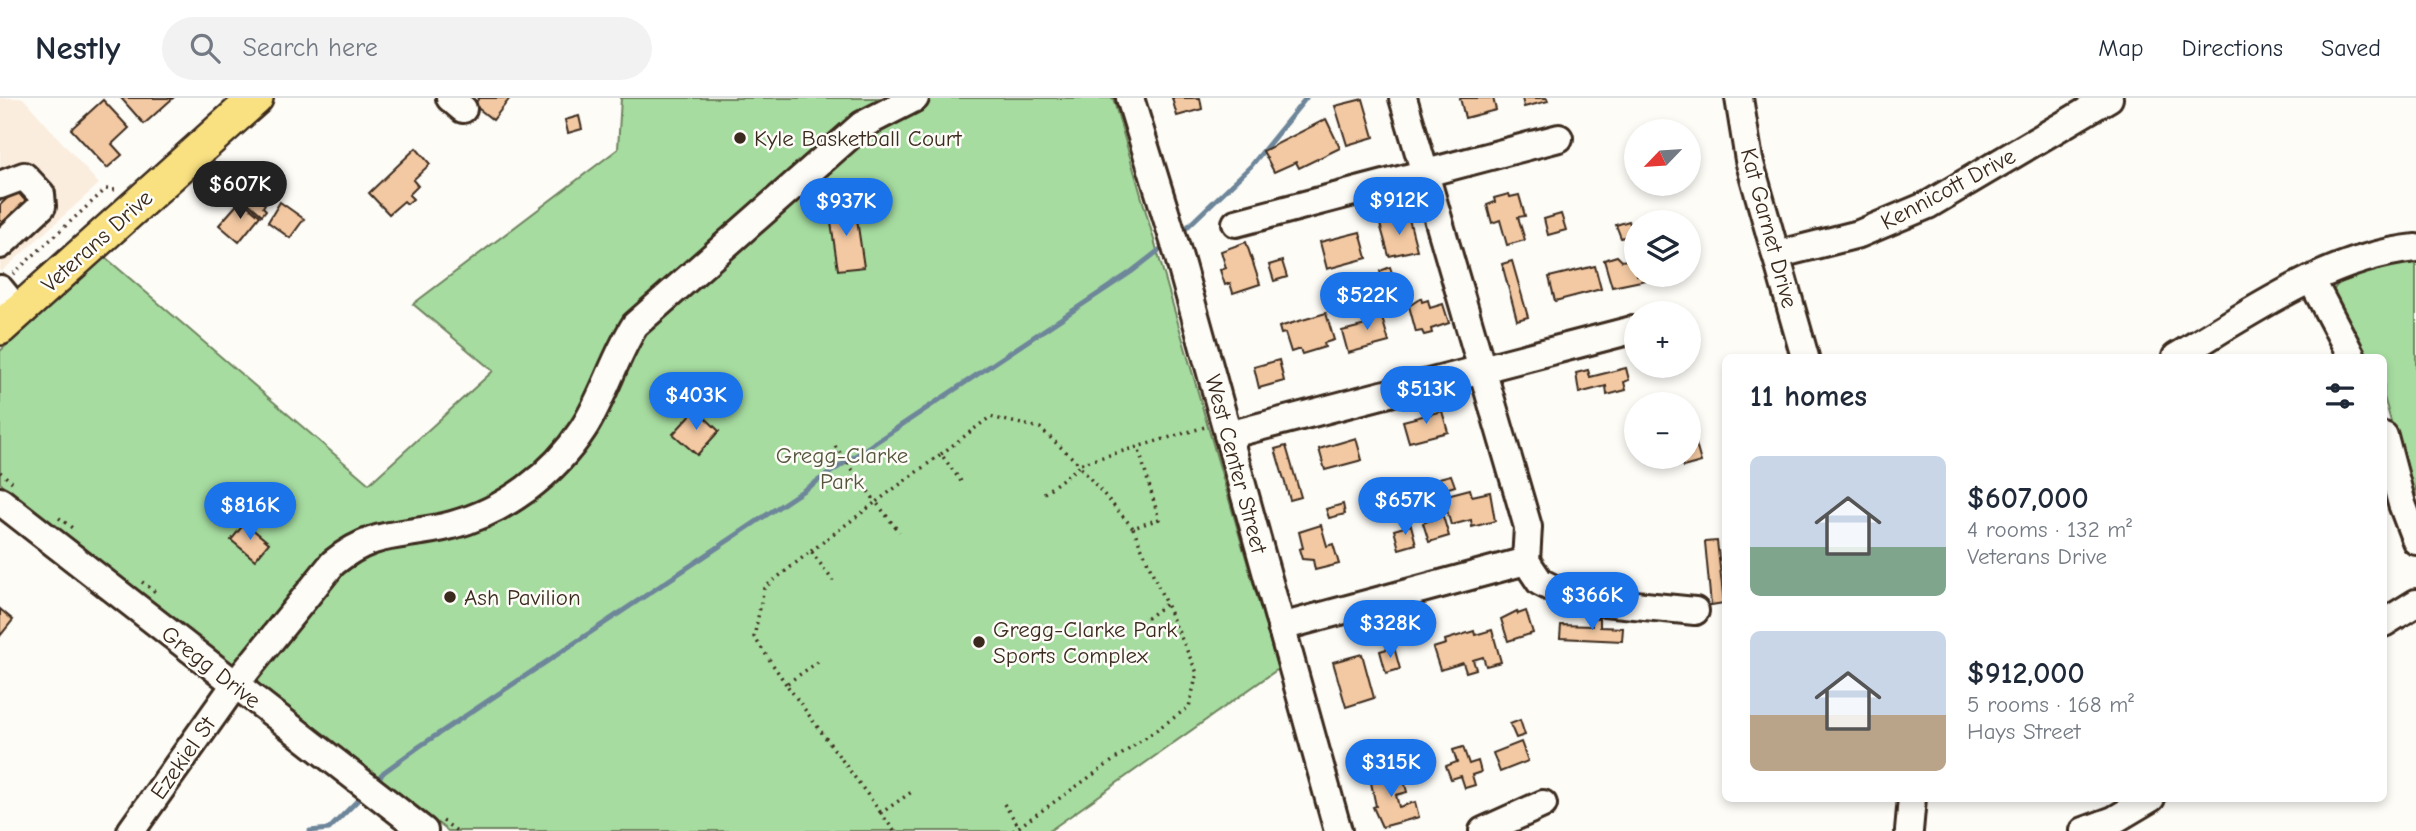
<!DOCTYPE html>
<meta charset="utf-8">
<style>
:root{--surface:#fff;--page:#f2f2f3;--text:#1f2937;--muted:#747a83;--line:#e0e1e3;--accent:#1a73e8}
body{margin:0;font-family:"Comic Neue",sans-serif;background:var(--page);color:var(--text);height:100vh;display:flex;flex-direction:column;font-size:26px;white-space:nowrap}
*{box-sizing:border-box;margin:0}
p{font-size:23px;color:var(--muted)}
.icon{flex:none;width:38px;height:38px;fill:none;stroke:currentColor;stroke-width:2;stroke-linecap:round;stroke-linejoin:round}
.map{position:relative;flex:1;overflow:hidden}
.panel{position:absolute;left:1722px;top:256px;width:665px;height:448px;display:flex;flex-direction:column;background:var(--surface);border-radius:10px;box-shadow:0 4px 10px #0003}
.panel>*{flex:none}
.needle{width:46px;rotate:245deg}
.fabs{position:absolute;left:1624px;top:21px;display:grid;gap:14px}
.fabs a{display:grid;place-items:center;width:77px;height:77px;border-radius:50%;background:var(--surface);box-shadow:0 4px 10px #0003;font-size:35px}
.price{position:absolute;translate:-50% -60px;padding:0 16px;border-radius:24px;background:var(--accent);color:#fff;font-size:23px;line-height:46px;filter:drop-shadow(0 2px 4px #0008)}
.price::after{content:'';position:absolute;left:50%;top:42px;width:21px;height:16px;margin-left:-10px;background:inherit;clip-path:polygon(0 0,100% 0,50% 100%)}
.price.active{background:#222;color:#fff}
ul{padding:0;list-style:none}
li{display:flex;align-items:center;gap:21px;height:175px;padding:0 28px}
li span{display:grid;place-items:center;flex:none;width:196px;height:140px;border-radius:10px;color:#555}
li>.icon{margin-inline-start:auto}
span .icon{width:84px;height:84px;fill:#fffc;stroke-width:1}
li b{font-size:30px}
h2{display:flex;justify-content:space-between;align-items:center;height:84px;padding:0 28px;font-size:30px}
header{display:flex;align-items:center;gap:42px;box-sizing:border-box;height:98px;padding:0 35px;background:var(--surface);border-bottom:2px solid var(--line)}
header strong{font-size:33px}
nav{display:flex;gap:38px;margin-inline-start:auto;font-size:24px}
.search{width:490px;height:63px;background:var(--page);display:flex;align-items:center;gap:18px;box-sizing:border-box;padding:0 24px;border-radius:38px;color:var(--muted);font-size:26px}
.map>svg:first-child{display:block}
.built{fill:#faedde}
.green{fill:#a6dca0;stroke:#70835f;stroke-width:2}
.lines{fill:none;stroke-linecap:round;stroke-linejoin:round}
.stream{stroke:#6e869a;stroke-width:5}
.building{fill:#f3c9a3;stroke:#3b2a1e;stroke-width:2}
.minor-casing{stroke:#3b2a1e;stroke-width:32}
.major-casing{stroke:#3b2a1e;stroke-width:38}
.path{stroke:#3b2a1e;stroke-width:3.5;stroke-dasharray:2 5;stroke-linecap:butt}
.minor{stroke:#fdfcf7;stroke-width:26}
.major{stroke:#f9e181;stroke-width:33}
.poi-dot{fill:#3b2a1e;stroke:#fdfcf7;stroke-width:2.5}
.labels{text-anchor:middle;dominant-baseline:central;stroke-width:5;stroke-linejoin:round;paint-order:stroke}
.poi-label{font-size:23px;fill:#3b2a1e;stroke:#fdfcf7;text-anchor:start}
.street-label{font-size:23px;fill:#3b2a1e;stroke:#fdfcf7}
.park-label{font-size:23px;fill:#56563e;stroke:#fdfcf7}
</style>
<header>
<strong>Nestly</strong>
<div class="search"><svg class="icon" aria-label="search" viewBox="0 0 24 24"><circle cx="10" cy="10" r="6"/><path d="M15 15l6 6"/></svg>Search here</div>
<nav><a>Map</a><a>Directions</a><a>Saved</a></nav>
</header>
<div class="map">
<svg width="2416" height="733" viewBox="0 0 2416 733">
<rect width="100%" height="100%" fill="#fdfcf7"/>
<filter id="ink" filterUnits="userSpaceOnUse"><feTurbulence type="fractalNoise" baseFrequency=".0143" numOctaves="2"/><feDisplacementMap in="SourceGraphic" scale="14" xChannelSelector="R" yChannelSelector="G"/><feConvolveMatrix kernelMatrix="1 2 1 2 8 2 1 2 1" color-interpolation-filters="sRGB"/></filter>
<g filter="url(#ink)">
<path class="built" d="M0 0H23L99 86 0 175Z"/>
<g class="green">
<path d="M621 0H1113L1278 571 1049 733H448L0 385V253L105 159 369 386 493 273 413 206 618 51Z"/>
<path d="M2416 164V411L2384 299V259H2367L2333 193C2342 173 2396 166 2416 164Z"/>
</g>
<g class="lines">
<g class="stream">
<path d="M1180 136 1251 68 1306 0"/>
<path d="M374 685 384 674 420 648 1131 174 1167 146"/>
<path d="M310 733 329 731 365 695"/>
</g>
</g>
<g class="building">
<path d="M121 0H173L144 26Z"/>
<path d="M479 0H510L493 22 474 7Z"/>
<path d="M1172 0H1200L1202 11 1177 18Z"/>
<path d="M1460 0H1493L1496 12 1465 20Z"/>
<path d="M1522 0H1547L1548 3 1524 9Z"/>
<path d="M1363 1 1374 39 1347 47 1335 8Z"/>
<path d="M103 2 129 30 112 46 122 57 107 70 71 31Z"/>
<path d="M579 18 582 31 568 35 565 22Z"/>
<path d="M1326 21 1340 50 1299 70 1296 64 1274 74 1263 53Z"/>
<path d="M416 50 430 66 413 82 418 88 409 97 413 101 407 106 404 103 389 116 369 95Z"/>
<path d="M16 92 29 107 0 134V107Z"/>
<path d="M1509 96 1510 99 1519 97 1525 118 1518 119 1525 142 1507 147 1500 122 1492 125 1487 107 1495 104 1494 100Z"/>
<path d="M254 97 265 106 263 109 266 112 262 117 248 105Z"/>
<path d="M241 102 260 118 239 144 219 127Z"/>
<path d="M280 104 304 121 290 140 268 124Z"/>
<path d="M855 108 864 169 838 172 829 111Z"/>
<path d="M1561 116 1566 132 1548 137 1544 121Z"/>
<path d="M1409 121 1417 152 1389 158 1380 126Z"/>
<path d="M1629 123 1633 136 1621 140 1616 127Z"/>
<path d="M1360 134 1367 160 1327 171 1320 144Z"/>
<path d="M1246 144 1260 186 1233 195 1230 185 1225 187 1220 172 1226 170 1221 153Z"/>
<path d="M1617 158 1622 163 1636 160V177H1644L1646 182 1612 189 1604 162Z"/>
<path d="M1282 163 1287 179 1274 183 1269 167Z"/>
<path d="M1512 163 1528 219 1517 222 1502 166Z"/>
<path d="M1595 168 1601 191 1555 203 1549 179Z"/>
<path d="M1390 169 1394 181 1383 184 1380 173Z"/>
<path d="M1395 182 1398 194 1386 197 1383 185Z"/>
<path d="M1380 188 1382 198 1366 202 1363 193Z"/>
<path d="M1421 200 1422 204 1428 202 1430 210 1443 206 1449 225 1431 231 1432 235 1424 237 1422 233 1416 234 1409 208Z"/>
<path d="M1378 206 1389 244 1348 255 1342 233 1370 226 1366 209Z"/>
<path d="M1326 215 1334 242 1324 245 1325 249 1302 256 1300 251 1291 254 1285 235 1281 236 1279 229Z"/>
<path d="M1279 262 1284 283 1259 290 1254 269Z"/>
<path d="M1626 270 1629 282 1624 284 1626 292 1607 297 1606 288 1579 295 1576 275 1588 272 1590 279Z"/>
<path d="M696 311 719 333 697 357 673 336Z"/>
<path d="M1442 313 1448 334 1409 344 1403 323Z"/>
<path d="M1689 322 1701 364 1683 369 1680 359H1689Z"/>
<path d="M1356 340 1362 362 1325 372 1319 351Z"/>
<path d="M1286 348 1301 399 1290 402 1275 351Z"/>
<path d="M1451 377 1455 388 1442 392 1439 380Z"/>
<path d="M1434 389 1449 438 1429 444 1423 425 1431 422 1421 392Z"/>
<path d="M1470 391 1472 398 1490 394 1495 423 1472 429 1471 422 1451 427 1443 398Z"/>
<path d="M1343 406 1345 416 1329 420 1326 411Z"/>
<path d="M245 425 269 445 255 462 231 442Z"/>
<path d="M1321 427 1327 448 1333 446 1339 466 1315 472 1313 462 1302 461 1299 451 1303 450 1299 434Z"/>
<path d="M1411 427 1416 446 1399 451 1394 432Z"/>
<path d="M1717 443 1724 505 1711 507 1705 444Z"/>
<path d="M0 511 13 522 0 538Z"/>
<path d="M1517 513 1518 516 1526 513 1533 535 1508 543 1501 521Z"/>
<path d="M1592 520H1600V529L1623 530 1622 543 1560 540 1561 527 1592 528Z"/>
<path d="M1492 532 1501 564 1486 568 1483 559 1473 562 1476 571 1466 574 1463 565 1440 572 1433 550 1446 546 1445 542 1474 533 1475 537Z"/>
<path d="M1394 549 1400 571 1386 575 1380 553Z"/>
<path d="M1362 556 1374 600 1346 609 1333 564Z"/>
<path d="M1520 622 1525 637 1516 640 1510 626Z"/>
<path d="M1521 644 1528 663 1500 674 1493 655Z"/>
<path d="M1463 649 1469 666 1478 663 1481 674 1472 677 1475 687 1465 690 1461 678 1451 681 1446 668 1457 664 1453 652Z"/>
<path d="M1401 671 1407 694 1396 697 1399 709 1415 704 1419 719 1382 729 1373 709 1376 708 1370 680Z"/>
</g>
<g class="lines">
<defs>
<g id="minor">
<path d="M450 0 463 11"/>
<path d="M1130 0 1178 156 1338 733"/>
<path d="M1403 0 1528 429 1526 463"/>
<path d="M1739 0 1749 62 1805 259"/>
<path d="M0 87 24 78 41 96 42 108 0 147"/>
<path d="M1236 125 1559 40"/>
<path d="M1776 157 1859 136 1928 107 2109 0"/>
<path d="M2311 181 2352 259"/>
<path d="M0 191 18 213"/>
<path d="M2176 259C2251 214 2328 159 2416 150"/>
<path d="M1228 337 1632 232"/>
<path d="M2384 338 2402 406 2416 443"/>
<path d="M0 403 424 733"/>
<path d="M1526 463 1540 484 1574 501 1695 513"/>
<path d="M2384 525 2416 505"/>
<path d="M1281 529 1526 463"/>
<path d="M131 733 234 588 333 465C376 430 403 440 452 427 505 413 553 377 583 331 604 299 614 260 635 227L862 27 915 0"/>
<path d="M1483 733 1543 706"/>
<path d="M1909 733 1912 700"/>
<path d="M2084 733 2114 722 2151 700"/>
</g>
<path id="major" d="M0 230 256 0"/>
</defs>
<use href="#minor" class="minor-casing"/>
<use href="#major" class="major-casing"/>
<g class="path">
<path d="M13 176 106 91 116 92"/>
<path d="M835 348 876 404 941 356 963 386"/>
<path d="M941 356 990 319 1040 330 1079 366 1205 329"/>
<path d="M1081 370 1133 430 1159 421 1138 349"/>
<path d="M0 374 12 384"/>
<path d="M1044 395 1080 368"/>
<path d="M59 420 75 432"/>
<path d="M1133 430 1166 506 1140 525"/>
<path d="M811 453 876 404 899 434"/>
<path d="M142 484 158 496"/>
<path d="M818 564 786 586 881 715"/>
<path d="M786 586 754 539 764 490 811 453 833 483"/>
<path d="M1004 706 1020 730"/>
<path d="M443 723 457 733"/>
<path d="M894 733 881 715 913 693"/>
<path d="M1013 733 1189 609 1197 575 1166 506"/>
</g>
<use href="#minor" class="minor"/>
<use href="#major" class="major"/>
</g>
</g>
<g class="poi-dot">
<circle cx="740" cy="40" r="7"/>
<circle cx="450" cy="499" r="7"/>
<circle cx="979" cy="544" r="7"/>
</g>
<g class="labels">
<g class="poi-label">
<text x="754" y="40">Kyle Basketball Court</text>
<text x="464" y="499">Ash Pavilion</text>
<text x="993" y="531">Gregg-Clarke Park<tspan x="993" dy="26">Sports Complex</tspan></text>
</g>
<g class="street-label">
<text transform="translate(1948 91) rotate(-28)">Kennicott Drive</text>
<text transform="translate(1769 130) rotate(75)">Kat Garnet Drive</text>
<text transform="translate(97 143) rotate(-42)">Veterans Drive</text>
<text transform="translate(1236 366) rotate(75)">West Center Street</text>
<text transform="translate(211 569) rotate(38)">Gregg Drive</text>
<text transform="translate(183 660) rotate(-55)">Ezekiel St</text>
</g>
<g class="park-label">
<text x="842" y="357">Gregg-Clarke<tspan x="842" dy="26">Park</tspan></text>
</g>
</g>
</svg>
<div class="fabs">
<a><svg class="needle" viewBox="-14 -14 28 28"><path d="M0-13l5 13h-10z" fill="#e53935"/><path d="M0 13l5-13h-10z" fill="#747a83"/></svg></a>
<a><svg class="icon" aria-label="layers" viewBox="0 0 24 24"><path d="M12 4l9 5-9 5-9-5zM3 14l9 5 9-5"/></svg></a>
<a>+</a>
<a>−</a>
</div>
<b class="price active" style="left:240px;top:123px">$607K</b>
<b class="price" style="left:1399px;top:139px">$912K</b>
<b class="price" style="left:846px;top:140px">$937K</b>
<b class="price" style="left:1367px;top:234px">$522K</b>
<b class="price" style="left:1426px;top:328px">$513K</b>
<b class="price" style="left:696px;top:334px">$403K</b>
<b class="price" style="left:1405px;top:439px">$657K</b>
<b class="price" style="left:250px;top:444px">$816K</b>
<b class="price" style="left:1592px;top:534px">$366K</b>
<b class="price" style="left:1390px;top:562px">$328K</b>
<b class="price" style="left:1391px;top:701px">$315K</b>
<section class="panel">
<h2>11 homes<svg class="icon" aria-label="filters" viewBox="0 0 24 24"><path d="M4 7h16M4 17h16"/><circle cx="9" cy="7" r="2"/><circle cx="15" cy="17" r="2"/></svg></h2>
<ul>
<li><span style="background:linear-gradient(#c9d6e8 65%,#7fa58c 0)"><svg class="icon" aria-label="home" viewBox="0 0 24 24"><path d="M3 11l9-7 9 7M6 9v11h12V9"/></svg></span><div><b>$607,000</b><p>4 rooms · 132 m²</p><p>Veterans Drive</p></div></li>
<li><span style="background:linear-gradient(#c9d6e8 60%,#b9a48a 0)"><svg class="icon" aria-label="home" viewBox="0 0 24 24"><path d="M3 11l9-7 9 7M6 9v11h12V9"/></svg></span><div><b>$912,000</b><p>5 rooms · 168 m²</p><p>Hays Street</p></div></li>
</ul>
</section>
</div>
